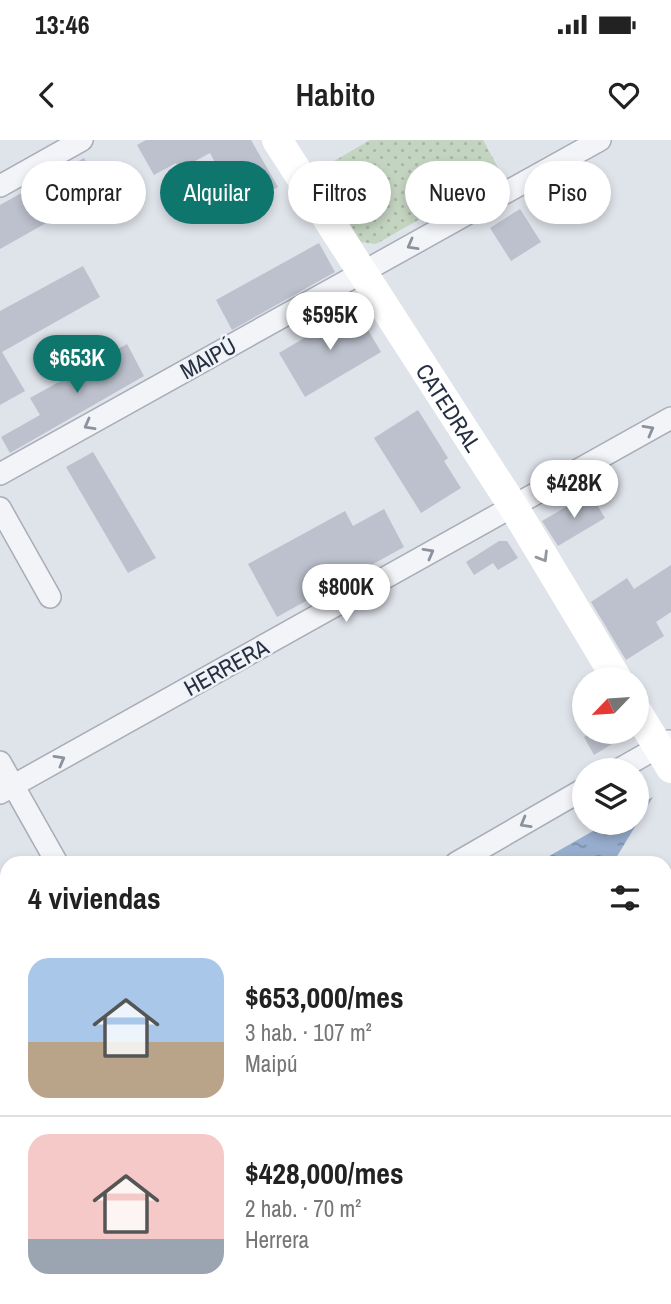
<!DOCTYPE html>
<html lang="es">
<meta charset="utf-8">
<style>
:root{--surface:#fff;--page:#f2f2f2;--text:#222;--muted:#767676;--line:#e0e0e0;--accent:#0f766e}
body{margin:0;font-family:"Archivo Narrow",sans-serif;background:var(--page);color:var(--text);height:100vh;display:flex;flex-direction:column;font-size:26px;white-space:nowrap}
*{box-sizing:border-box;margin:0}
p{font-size:23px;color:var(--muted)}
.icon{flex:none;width:38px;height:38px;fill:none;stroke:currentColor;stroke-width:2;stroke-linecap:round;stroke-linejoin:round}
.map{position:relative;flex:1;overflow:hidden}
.drawer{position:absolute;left:0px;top:716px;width:672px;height:450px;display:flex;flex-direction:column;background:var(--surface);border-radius:21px 21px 0 0;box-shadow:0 4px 10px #0003}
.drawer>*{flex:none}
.banner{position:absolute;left:21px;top:21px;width:630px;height:63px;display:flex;gap:14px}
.needle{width:46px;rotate:245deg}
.buttons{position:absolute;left:572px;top:527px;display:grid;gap:14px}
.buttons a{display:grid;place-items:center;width:77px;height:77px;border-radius:50%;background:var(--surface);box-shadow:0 4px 10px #0003;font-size:35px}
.price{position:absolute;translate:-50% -60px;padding:0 16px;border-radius:24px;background:#fff;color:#222;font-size:23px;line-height:46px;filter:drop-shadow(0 2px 4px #0008)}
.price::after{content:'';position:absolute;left:50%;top:42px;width:21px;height:16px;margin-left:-10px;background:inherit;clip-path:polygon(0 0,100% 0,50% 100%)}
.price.current{background:var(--accent);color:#fff}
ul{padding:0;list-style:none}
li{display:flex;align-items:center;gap:21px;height:175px;padding:0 28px}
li+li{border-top:2px solid var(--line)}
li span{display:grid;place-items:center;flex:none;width:196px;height:140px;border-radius:21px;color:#555}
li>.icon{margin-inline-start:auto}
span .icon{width:84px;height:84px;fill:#fffc;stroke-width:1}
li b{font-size:30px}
h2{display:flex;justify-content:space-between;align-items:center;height:84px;padding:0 28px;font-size:30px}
.tag{padding:0 24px;border-radius:32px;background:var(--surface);box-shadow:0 4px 10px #0003;font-size:24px;line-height:63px}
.tag.current{background:var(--accent);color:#fff}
.status{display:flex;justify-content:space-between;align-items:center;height:49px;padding:0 35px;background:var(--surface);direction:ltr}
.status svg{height:19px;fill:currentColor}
header{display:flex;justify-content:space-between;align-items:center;height:91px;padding:0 28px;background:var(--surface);font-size:32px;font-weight:600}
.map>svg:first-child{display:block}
.grass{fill:url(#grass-dots)}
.forest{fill:url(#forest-crowns)}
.water{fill:url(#water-ripples)}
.building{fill:#bcc1cd}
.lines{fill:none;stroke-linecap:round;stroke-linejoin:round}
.service-casing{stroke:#a8adb8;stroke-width:13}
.minor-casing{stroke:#a8adb8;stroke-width:24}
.tertiary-casing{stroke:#a8adb8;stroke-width:29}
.primary-casing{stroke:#9ea6b6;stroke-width:36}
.service{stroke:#f2f4f8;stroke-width:10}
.minor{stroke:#f2f4f8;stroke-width:21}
.tertiary{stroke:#f2f4f8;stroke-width:26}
.secondary{stroke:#fff;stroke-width:30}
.primary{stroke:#fff;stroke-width:33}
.oneway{stroke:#8c929d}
.oneway2{stroke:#9397a0}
.labels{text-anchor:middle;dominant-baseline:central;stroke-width:5;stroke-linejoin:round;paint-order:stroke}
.street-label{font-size:23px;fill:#272f42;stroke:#eff2f7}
</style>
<div class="status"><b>13:46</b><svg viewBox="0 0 49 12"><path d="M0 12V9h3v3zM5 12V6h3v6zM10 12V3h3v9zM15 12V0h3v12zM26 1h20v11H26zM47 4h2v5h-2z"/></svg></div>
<header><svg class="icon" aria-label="back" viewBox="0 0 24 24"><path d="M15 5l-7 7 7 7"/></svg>Habito<svg class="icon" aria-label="heart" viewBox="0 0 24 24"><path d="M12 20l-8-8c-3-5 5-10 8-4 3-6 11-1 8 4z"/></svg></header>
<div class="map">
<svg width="671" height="1164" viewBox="0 0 671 1164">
<defs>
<pattern id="grass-dots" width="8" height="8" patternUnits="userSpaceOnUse" patternTransform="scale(1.75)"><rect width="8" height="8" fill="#c3d4c0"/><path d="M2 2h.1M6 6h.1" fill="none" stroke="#a8b6a6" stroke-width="1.8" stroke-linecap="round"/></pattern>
<pattern id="forest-crowns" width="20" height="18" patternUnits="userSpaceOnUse" patternTransform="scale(1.75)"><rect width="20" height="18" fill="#c3d4c0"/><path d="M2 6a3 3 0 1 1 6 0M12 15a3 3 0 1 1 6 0" fill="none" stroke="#a8b6a6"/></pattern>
<pattern id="water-ripples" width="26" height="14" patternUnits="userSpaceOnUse" patternTransform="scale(1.75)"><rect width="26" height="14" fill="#97adcd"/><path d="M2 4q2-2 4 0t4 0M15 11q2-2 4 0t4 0" fill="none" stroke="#7b8da8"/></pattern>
</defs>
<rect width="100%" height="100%" fill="#dfe3ea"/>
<path class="grass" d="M370 0H483L501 33 376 104 361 102 317 31Z"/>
<path class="forest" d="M671 1136V1164H456L466 1158H665V1140Z"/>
<g class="water">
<path d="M653 657 613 723H537L607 683 637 682V666Z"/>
<path d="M665 841 671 842V913L665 917Z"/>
</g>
<g class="building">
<path d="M146 0H251L278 47 253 61 245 46 239 50 232 37 225 41 210 13 179 30 176 23 154 35 137 5Z"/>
<path d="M84 18 103 51 0 109V65Z"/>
<path d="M520 69 541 102 511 121 490 88Z"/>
<path d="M319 103 335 132 232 190 216 160Z"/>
<path d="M83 126 100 157 2 212 25 251 0 265V171Z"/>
<path d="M355 168 381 212 305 257 279 213Z"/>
<path d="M127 204 144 236 10 313 1 297 40 275 30 258Z"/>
<path d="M418 270 448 318 444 321 461 348 421 373 374 298Z"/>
<path d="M93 312 156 418 128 433 66 327Z"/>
<path d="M590 353 605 378 558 406 542 381Z"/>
<path d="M384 369 404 407 277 477 248 424 345 371 353 386Z"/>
<path d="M499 401H507L518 418 498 430 493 423 474 435 466 422Z"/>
<path d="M671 425V472L656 482 664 496 626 520 591 462 627 438 634 449Z"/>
<path d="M592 592H628L630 593 594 615 584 597Z"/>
</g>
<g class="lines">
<defs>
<path id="service" d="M665 966 671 977"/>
<g id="minor">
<path d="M0 46 82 0"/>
<path d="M0 334 600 0"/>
<path d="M0 368 50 457"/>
<path d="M0 622 57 723"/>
<path d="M618 630 669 601"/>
<path d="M0 653 671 278"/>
<path d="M456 723 584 649"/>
<path d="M0 983 7 979"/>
</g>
<path id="tertiary" d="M304 1158 307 1164"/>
<g id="primary">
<path d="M665 942 671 938"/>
<path d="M274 1164 283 1158"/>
</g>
</defs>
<use href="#service" class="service-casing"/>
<use href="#minor" class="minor-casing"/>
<use href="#tertiary" class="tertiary-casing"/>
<use href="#primary" class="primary-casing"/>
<use href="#service" class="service"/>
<use href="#minor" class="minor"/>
<use href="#tertiary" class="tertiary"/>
<g class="secondary">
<path id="s1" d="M277 0 513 366 617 539"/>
<path d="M637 572 671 628"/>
</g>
<use href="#primary" class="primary"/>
</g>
<defs><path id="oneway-chevron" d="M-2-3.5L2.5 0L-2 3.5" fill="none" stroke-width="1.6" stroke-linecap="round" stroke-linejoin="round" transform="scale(1.75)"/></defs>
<g class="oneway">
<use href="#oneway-chevron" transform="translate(412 105) rotate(151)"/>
<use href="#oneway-chevron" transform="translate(89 285) rotate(151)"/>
<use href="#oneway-chevron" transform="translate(649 290) rotate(-29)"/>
<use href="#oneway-chevron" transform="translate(429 413) rotate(-29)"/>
<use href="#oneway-chevron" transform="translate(60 620) rotate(-29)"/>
<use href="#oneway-chevron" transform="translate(525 683) rotate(150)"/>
</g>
<use class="oneway2" href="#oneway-chevron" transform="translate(543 417) rotate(59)"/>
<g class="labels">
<g class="street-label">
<text transform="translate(208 218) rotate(-29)">MAIPÚ</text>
<text stroke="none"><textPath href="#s1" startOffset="318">CATEDRAL</textPath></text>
<text transform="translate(226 527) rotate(-29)">HERRERA</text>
</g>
</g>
</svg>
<div class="buttons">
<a><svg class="needle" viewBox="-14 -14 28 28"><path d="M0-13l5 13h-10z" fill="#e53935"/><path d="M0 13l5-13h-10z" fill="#767676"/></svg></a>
<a><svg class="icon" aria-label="layers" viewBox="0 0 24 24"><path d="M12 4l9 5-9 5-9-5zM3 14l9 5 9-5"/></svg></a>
</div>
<b class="price" style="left:330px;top:212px">$595K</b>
<b class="price current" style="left:77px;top:255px">$653K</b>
<b class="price" style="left:574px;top:380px">$428K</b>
<b class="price" style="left:346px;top:484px">$800K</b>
<div class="banner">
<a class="tag">Comprar</a>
<a class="tag current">Alquilar</a>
<a class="tag">Filtros</a>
<a class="tag">Nuevo</a>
<a class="tag">Piso</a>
</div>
<section class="drawer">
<h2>4 viviendas<svg class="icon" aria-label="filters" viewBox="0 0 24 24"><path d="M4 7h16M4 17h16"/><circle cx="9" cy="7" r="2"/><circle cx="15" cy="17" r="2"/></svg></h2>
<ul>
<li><span style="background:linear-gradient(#a9c7e8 60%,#b9a48a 0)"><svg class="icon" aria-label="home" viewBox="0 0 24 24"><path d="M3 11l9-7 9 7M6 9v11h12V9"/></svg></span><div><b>$653,000/mes</b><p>3 hab. · 107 m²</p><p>Maipú</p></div></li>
<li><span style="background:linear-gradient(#f6c9c9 75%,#9aa5b1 0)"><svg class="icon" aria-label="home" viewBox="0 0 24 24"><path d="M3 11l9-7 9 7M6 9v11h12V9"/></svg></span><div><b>$428,000/mes</b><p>2 hab. · 70 m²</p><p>Herrera</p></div></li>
</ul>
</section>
</div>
